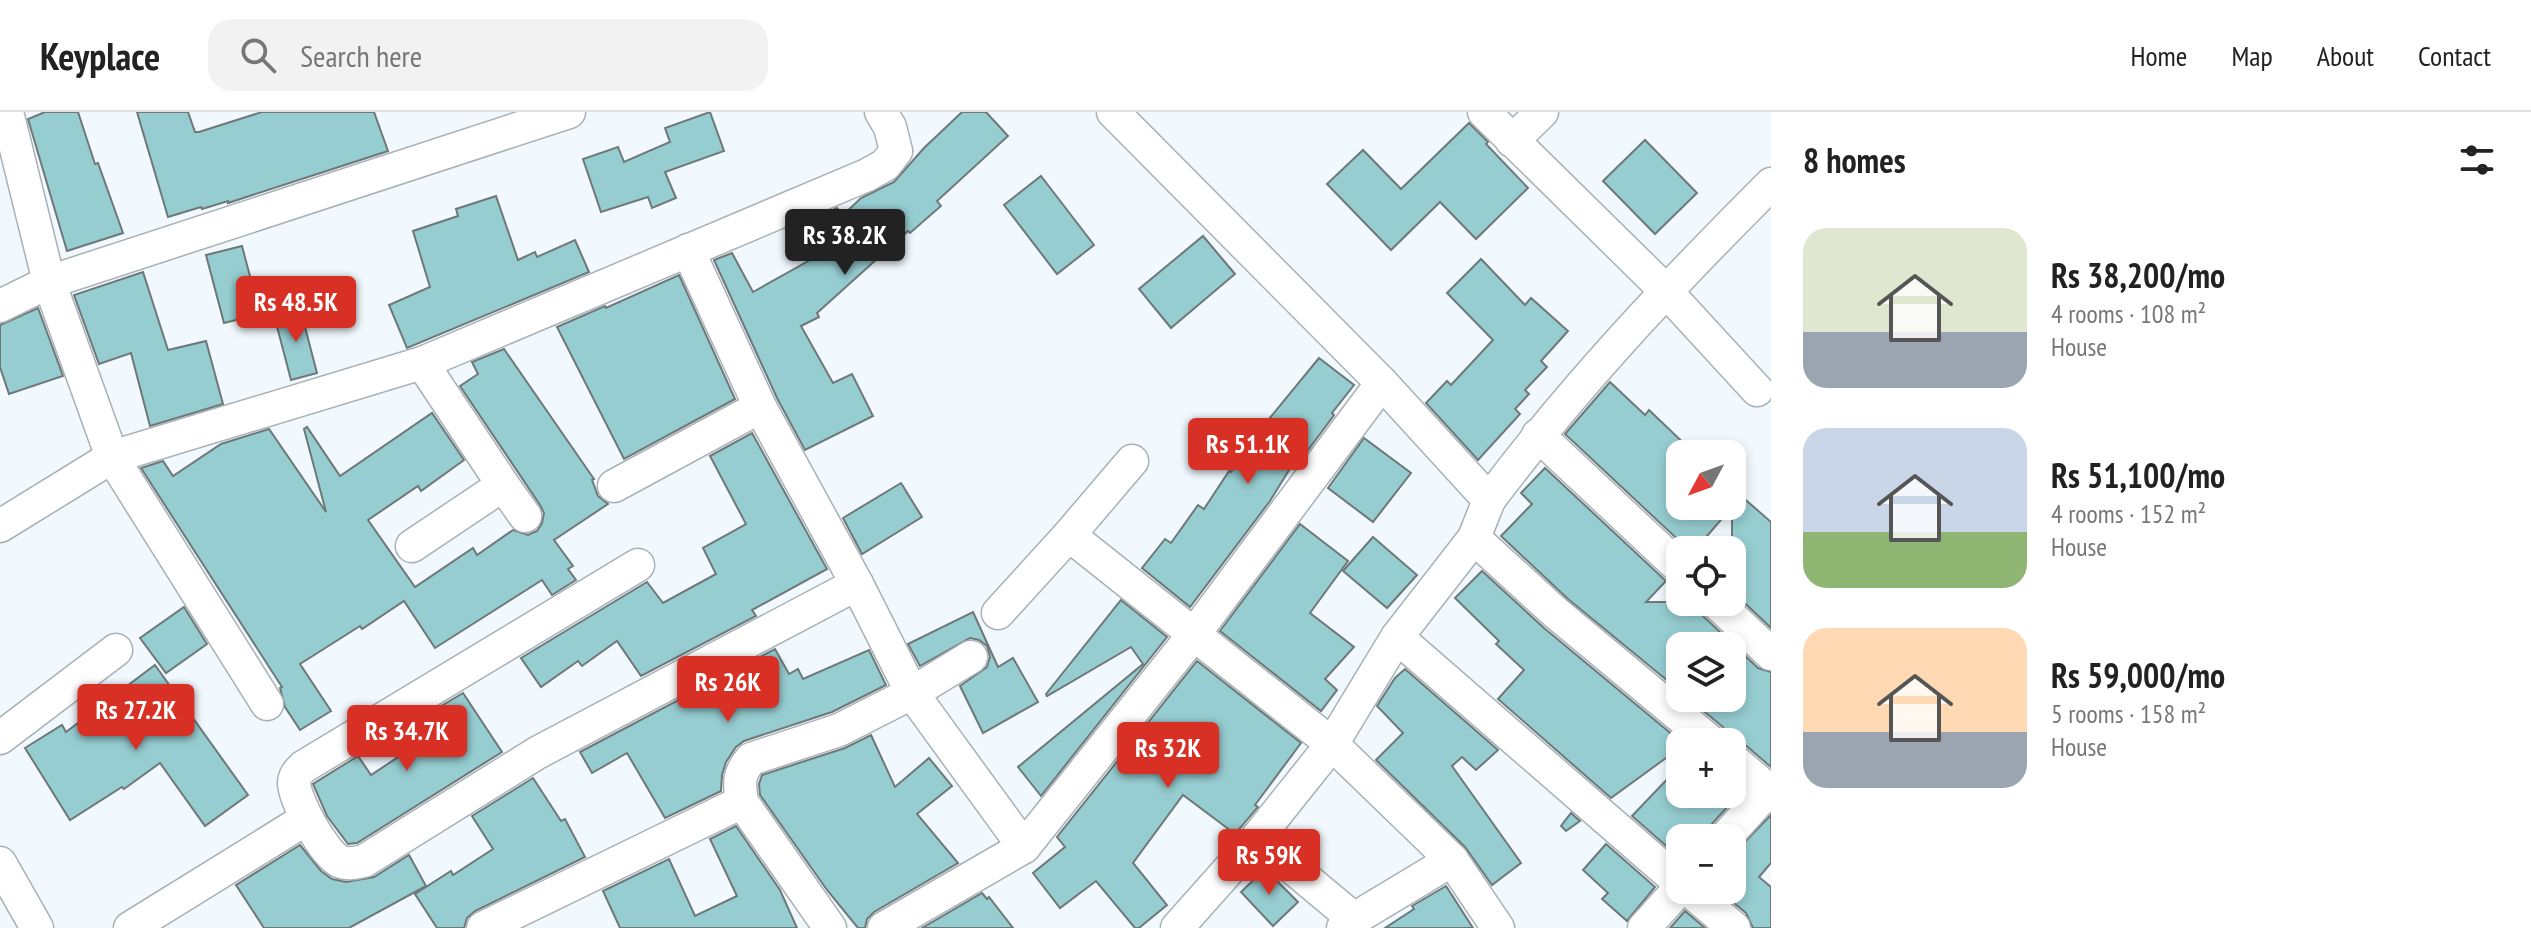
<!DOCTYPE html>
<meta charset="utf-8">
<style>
:root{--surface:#fff;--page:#f2f2f2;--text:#222;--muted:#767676;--line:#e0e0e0;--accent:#d93025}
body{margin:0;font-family:"PT Sans Narrow",sans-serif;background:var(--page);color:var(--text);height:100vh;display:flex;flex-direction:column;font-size:30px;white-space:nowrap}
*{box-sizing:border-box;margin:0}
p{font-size:26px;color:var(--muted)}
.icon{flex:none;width:44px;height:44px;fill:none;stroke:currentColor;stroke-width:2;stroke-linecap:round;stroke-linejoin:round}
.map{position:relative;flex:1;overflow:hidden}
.details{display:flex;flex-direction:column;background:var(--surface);width:760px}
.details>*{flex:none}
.needle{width:52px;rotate:229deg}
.fabs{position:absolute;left:1666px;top:328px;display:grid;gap:16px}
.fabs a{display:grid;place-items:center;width:80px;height:80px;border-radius:16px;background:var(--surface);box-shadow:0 4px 12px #0003;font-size:40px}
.price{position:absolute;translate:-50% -68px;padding:0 18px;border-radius:8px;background:var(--accent);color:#fff;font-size:26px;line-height:52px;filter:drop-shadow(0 2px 4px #0008)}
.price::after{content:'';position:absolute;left:50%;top:48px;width:24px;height:18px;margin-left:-12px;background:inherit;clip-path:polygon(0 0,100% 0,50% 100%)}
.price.on{background:#222;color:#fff}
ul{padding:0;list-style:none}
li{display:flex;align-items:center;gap:24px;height:200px;padding:0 32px}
li span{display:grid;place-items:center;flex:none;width:224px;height:160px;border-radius:24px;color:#555}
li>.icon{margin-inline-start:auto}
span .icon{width:96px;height:96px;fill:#fffc;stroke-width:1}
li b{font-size:34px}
h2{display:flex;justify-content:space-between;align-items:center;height:96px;padding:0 32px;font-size:34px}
header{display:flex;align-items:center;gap:48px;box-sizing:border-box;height:112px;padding:0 40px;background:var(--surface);border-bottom:2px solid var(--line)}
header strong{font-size:38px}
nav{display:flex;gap:44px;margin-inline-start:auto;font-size:28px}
.search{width:560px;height:72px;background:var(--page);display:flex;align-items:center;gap:20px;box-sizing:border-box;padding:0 28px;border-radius:24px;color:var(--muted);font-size:30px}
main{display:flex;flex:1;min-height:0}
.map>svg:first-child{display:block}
.building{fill:#96cdd1;stroke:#6f7878;stroke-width:2}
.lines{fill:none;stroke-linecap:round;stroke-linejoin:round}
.minor-casing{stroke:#a9b1b5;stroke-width:35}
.minor{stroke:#fff;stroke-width:32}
</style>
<header>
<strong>Keyplace</strong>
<div class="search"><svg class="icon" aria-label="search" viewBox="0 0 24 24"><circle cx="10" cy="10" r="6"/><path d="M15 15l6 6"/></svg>Search here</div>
<nav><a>Home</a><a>Map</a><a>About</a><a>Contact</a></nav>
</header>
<main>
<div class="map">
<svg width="1771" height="816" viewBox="0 0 1771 816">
<rect width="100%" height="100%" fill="#f1f9fe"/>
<g class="building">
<path d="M45 0H78L95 52 98 51 123 121 67 139 28 7Z"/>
<path d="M137 0H188L195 20H199L262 0H374L388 39 228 91V89L202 97 201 95 168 105Z"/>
<path d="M710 0 724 39 665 60 676 86 652 96 648 85 601 100 583 47 618 35 624 50 670 30 665 16Z"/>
<path d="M962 0H986L1008 24 937 89 941 94 910 121 908 119 817 201 819 205 801 214 833 271 852 262 873 304 805 338 777 286 714 148 732 141 753 180 810 148 786 118 837 96 843 103 861 86 894 70 924 36Z"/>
<path d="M1469 11 1488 30 1486 32 1528 76 1476 127 1440 90 1391 138 1327 72 1363 38 1401 77Z"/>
<path d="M1645 28 1697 81 1655 122 1603 69Z"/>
<path d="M1041 64 1094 133 1057 162 1004 93Z"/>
<path d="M496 84 518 148 535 140 537 145 575 128 589 160 407 236 389 193 430 175 413 119 458 104 456 97Z"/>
<path d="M1203 124 1235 162 1171 216 1139 177Z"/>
<path d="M242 134 260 202 224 211 206 143Z"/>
<path d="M1481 147 1525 193 1531 186 1568 219 1541 249 1547 255 1525 278 1529 282 1515 297 1520 302 1478 348 1426 291 1447 269 1451 273 1493 228 1447 181Z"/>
<path d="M143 160 168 238 206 229 223 292 150 314 131 241 99 252 74 183Z"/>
<path d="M679 163 735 287 624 347 557 215 605 194 606 196Z"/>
<path d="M38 196 63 264 9 282 0 255V213Z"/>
<path d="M300 196 317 261 291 268 274 203Z"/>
<path d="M504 237 594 367 592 368 598 384 608 392 554 428 573 454 568 457 576 468 552 483 542 468 435 536 404 489 362 517 360 514 300 552 331 599 300 618 285 595 280 576 282 575 141 356 163 349 173 364 221 332 269 317 326 400 304 317 307 315 340 364 432 301 464 348 421 379 418 374 368 408 415 475 473 436 477 443 513 418 528 423 537 419 542 411 544 401 540 393 460 274 478 262 472 250Z"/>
<path d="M1319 246 1354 273 1332 301 1334 303 1297 353 1294 350 1270 389 1190 495 1142 456 1165 427 1171 431 1198 393 1204 397 1229 359 1231 360 1255 324Z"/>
<path d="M1610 270 1645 303 1649 298 1695 342H1680V394H1732V376L1771 410V516L1732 479V395L1695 438H1689L1565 322Z"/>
<path d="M752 321 827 457 752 498 756 504 641 564 617 529 582 554 578 549 541 575 521 546 647 470 663 491 716 462 703 436 746 412 710 344Z"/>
<path d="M1364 326 1411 361 1373 410 1328 376Z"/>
<path d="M1545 356 1666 469 1646 490H1696L1703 504 1758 556 1771 560V655L1744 632 1729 629 1723 615 1688 586H1732V534H1680V579L1568 487 1501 424 1532 392 1521 381Z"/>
<path d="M901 371 922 405 862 442 843 406Z"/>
<path d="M1300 412 1348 449 1310 501 1354 535 1325 567 1337 578 1321 599 1220 519Z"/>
<path d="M1373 425 1417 463 1387 496 1343 459Z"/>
<path d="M1482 459 1544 516 1680 629V682H1732V672L1741 680 1711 713 1707 726H1680V746L1632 704 1676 658 1666 646 1611 686 1498 587 1524 558 1496 532 1499 529 1455 486Z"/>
<path d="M1121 488 1167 525 1041 684 1018 655 1143 552 1131 535 1047 584 1046 582Z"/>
<path d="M184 495 207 532 166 561 140 526Z"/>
<path d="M973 500 998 555 1013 546 1038 590 983 621 960 574 987 555 990 545 987 534 979 528 970 526 920 554 908 532Z"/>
<path d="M775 537 789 562 798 557 803 567 869 538 886 573 832 600 744 629 736 635 726 650 722 663 721 679 665 706 627 641 592 661 580 640Z"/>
<path d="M1197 549 1301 631 1255 693 1258 695 1235 722 1183 683 1133 751 1167 793 1139 816H1135L1096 769 1060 796 1033 761 1065 735 1057 725Z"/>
<path d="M155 553 248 683 205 714 160 651 124 677 122 675 70 708 25 636 62 613 66 620Z"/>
<path d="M1405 557 1498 638 1476 658 1462 645 1452 654 1521 751 1492 773 1465 735 1376 648 1403 621 1377 594 1395 566Z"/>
<path d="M463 581 502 640 357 731 348 732 327 704 313 672 358 644 371 663 436 620 426 603Z"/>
<path d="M871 623 895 675 929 646 952 674 917 702 958 751 874 800 867 807 865 816H858L827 778 760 683 759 672 762 663 845 636Z"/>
<path d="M533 666 561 709 565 707 585 745 475 799 467 806 464 816H437L415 782 451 759 453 763 493 737 472 704Z"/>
<path d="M1571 701 1580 709 1566 719 1561 714Z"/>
<path d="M1771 703V751L1759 765 1771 775V816H1753L1746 801 1718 778H1732V743Z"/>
<path d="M736 714 780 778 797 816H620L603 779 669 747 695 804 737 784 710 727Z"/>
<path d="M1606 732 1655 775 1627 809 1602 787 1608 781 1583 758Z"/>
<path d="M300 733 321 759 332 767 346 770 374 765 409 743 426 774 349 816H264L236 773Z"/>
<path d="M1265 757 1298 790 1273 814 1241 780Z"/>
<path d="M1446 774 1473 816H1385L1414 797 1412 794Z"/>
<path d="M982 781 987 787 989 785 1013 816H922Z"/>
<path d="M1685 799 1705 816H1670Z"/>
</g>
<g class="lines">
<defs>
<g id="minor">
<path d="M7 0 49 170 112 345 267 592"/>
<path d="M1113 0 1382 271 1489 388C1574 274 1671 172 1771 72"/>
<path d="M1484 0 1665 178 1757 278"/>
<path d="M1512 29 1542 0"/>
<path d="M688 138 760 295 857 472 912 581 1024 735"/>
<path d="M0 194 49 170 569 0"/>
<path d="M1538 323 1680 456"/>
<path d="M503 373 525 404"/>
<path d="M614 374 760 295"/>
<path d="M0 414 112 345 422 251 867 63 885 53 896 39 890 15 881 0"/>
<path d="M1069 423 1132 349"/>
<path d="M1474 426 1556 501 1711 630"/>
<path d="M412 434 503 373 422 251"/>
<path d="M638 453 303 655C299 659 294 664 294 671 295 689 323 740 339 749 347 753 355 751 364 749L537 641 857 472"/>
<path d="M1716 490 1771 542"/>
<path d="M998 501 1069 423 1332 632 1452 748 1498 816"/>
<path d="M1397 525 1680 771"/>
<path d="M0 626 116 538"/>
<path d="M1732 647 1771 680"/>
<path d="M742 690 830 816"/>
<path d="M1257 726 1354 807 1343 816"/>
<path d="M1725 726 1771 675"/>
<path d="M0 751 37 816"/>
<path d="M1689 778 1734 816"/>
<path d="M1354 807 1452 748"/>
<path d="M130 816 306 707"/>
<path d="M483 816 742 690C739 671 738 662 751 647L839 618 912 581 971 545"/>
<path d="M884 816 1024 735 1195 521 1382 271"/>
<path d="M1177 816 1257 726 1332 632 1397 525 1474 426 1489 388"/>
<path d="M1644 816 1680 776"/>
</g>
</defs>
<use href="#minor" class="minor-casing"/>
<use href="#minor" class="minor"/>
</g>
</svg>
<div class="fabs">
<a><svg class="needle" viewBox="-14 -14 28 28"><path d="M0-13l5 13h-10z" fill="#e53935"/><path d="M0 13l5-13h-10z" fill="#767676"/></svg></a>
<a><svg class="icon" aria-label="locate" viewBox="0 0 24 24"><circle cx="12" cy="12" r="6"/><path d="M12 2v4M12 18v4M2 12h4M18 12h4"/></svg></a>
<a><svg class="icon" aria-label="layers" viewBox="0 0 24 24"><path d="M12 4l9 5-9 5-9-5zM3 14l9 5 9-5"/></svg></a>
<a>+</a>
<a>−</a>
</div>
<b class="price on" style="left:845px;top:165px">Rs 38.2K</b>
<b class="price" style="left:296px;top:232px">Rs 48.5K</b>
<b class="price" style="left:1248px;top:374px">Rs 51.1K</b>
<b class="price" style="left:728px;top:612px">Rs 26K</b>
<b class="price" style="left:136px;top:640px">Rs 27.2K</b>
<b class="price" style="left:407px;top:661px">Rs 34.7K</b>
<b class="price" style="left:1168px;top:678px">Rs 32K</b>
<b class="price" style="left:1269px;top:785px">Rs 59K</b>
</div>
<section class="details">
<h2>8 homes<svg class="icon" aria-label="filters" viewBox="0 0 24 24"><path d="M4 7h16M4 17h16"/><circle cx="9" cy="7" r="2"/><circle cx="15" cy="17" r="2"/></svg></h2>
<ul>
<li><span style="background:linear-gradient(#dfe7d0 65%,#9aa5b1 0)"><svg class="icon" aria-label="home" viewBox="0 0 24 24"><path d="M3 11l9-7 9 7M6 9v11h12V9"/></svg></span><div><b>Rs 38,200/mo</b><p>4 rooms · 108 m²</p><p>House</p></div></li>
<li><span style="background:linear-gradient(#c9d6e8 65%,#8fb573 0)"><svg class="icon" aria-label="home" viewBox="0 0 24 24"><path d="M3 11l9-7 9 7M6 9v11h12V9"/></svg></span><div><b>Rs 51,100/mo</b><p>4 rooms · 152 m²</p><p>House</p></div></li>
<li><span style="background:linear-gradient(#ffd9b3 65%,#9aa5b1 0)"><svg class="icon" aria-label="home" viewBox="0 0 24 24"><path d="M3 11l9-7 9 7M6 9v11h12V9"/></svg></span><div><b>Rs 59,000/mo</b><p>5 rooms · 158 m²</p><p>House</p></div></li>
</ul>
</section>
</main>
